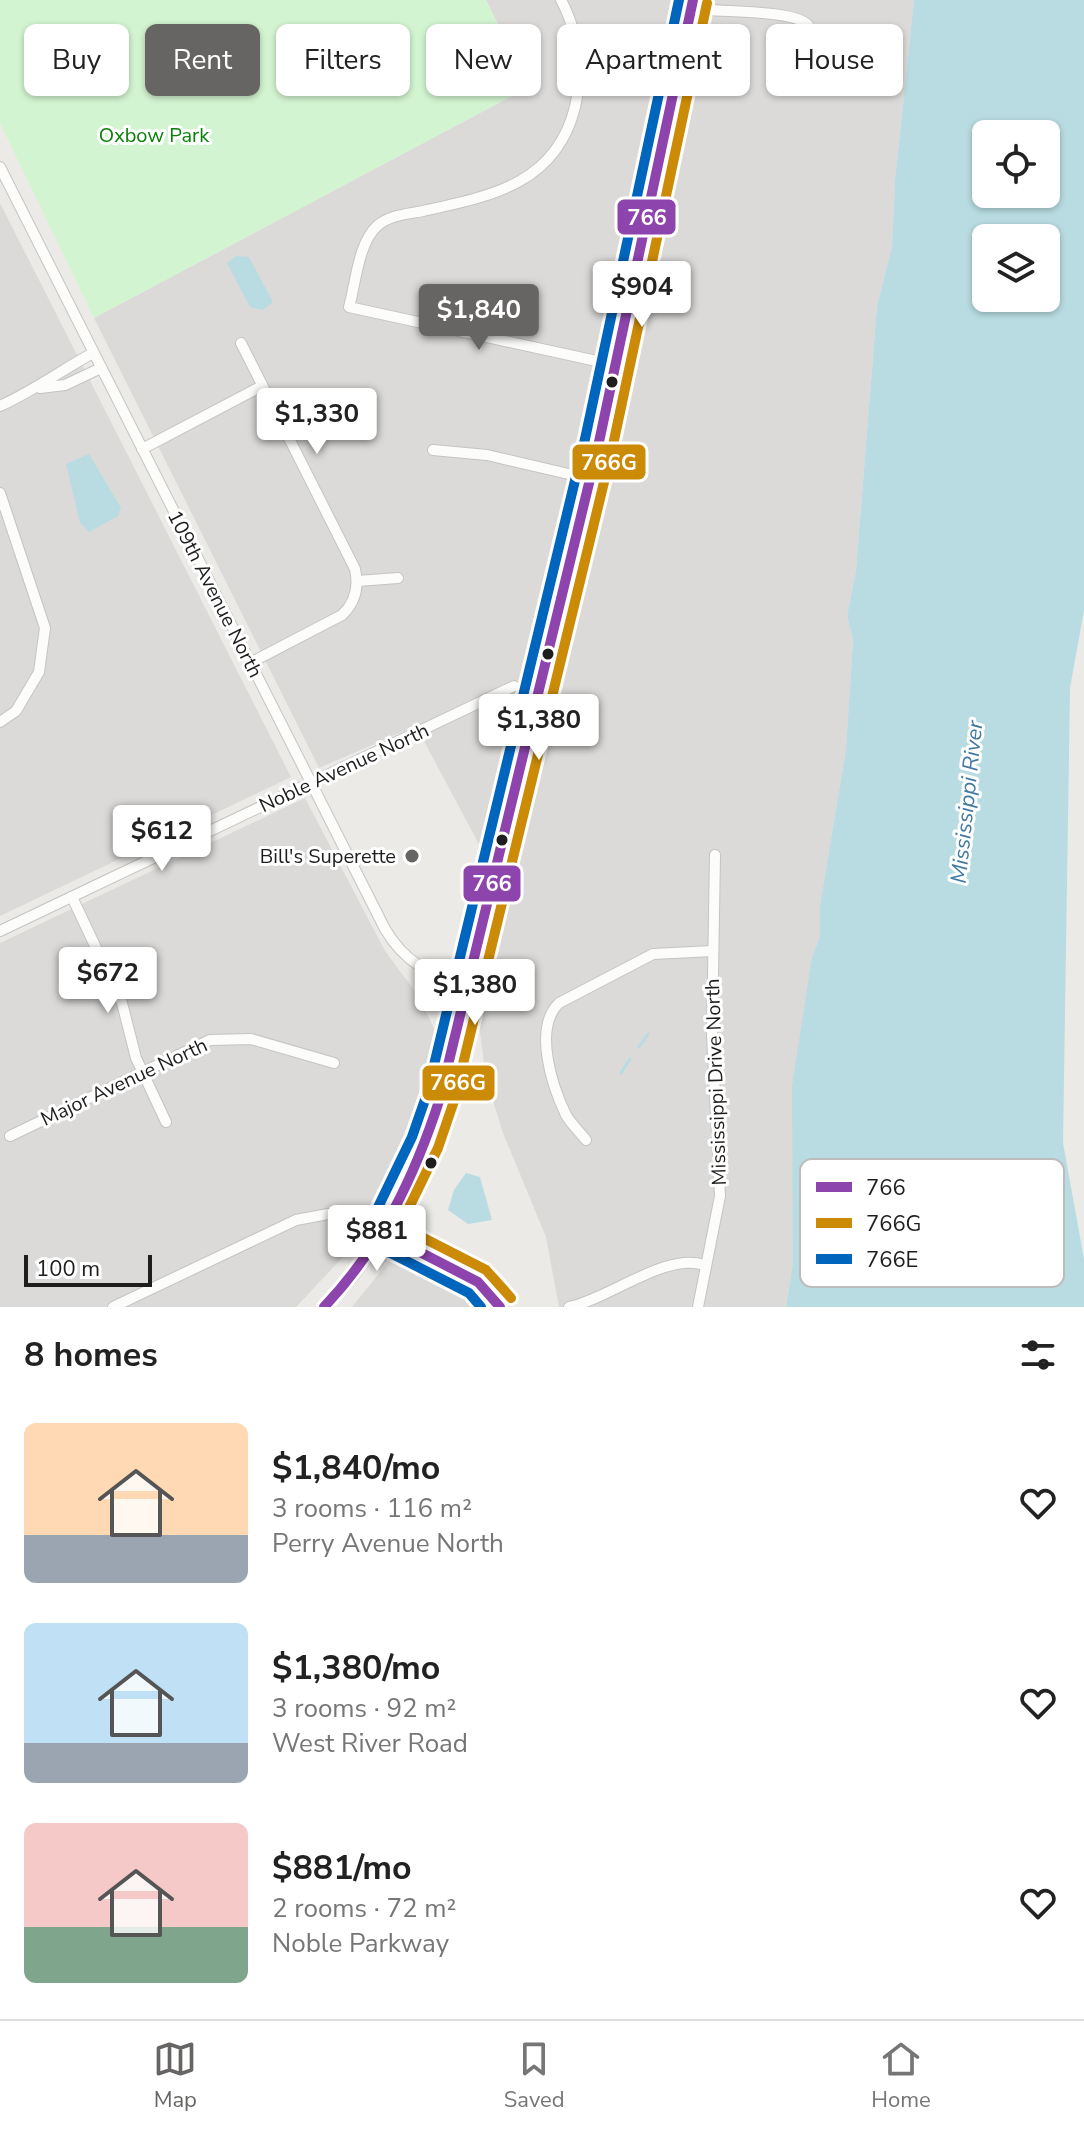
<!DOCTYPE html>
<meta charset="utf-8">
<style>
:root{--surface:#fff;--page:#f2f2f2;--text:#222;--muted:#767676;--line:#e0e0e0;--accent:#666564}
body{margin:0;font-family:"Nunito Sans",sans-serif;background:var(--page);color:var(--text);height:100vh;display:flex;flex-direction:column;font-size:30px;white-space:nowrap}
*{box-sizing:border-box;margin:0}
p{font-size:26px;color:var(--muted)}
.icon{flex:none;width:44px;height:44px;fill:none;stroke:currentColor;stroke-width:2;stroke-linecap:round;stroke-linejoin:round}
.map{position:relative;height:1307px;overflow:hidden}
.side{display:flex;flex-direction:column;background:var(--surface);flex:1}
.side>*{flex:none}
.hud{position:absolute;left:24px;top:24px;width:1036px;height:72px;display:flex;gap:16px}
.controls{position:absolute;left:972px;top:120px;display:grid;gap:16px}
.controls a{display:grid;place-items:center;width:88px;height:88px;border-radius:12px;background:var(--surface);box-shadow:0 2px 6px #0004;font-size:40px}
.scale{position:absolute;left:24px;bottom:20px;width:128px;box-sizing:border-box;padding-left:8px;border:4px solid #1e1e1e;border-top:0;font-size:22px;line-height:28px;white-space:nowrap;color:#1e1e1e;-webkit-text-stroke:6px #fff;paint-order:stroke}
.price{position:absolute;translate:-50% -68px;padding:0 18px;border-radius:8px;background:#fff;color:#222;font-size:26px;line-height:52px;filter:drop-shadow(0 2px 4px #0008)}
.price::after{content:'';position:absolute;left:50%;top:48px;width:24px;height:18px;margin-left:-12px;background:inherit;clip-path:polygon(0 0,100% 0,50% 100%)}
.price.current{background:var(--accent);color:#fff}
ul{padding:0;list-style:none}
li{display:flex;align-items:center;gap:24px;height:200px;padding:0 24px}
li span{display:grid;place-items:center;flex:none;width:224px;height:160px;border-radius:12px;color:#555}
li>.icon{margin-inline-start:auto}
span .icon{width:96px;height:96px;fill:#fffc;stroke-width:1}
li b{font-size:34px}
h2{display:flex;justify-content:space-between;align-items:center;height:96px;padding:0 24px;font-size:34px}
.chip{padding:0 28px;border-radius:12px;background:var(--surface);box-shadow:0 2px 6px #0004;font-size:28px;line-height:72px}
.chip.current{background:var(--accent);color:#fff}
.tabs{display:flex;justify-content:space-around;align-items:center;height:112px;border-top:2px solid var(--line);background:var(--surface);font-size:22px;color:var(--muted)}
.tabs a{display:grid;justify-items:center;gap:4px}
.tabs .current{color:var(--accent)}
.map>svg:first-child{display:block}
.residential{fill:#dbdad8}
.park{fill:#d3f4d0}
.water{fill:#b8dce1;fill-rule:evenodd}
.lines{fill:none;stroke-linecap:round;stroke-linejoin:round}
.stream{stroke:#b8dce1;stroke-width:3}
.minor-casing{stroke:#c5c4c3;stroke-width:12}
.major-casing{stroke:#a39683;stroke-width:14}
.minor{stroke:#fcfcfb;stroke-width:10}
.major{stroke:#f1eae4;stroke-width:12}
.bus-1-casing{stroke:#fff;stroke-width:16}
.bus-2-casing{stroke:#fff;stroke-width:16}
.bus-3-casing{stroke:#fff;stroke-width:16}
.bus-1{stroke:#8e44ad;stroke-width:10}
.bus-2{stroke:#cc8b06;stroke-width:10}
.bus-3{stroke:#0065bd;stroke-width:10}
.bus-dot{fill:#1e1e1e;stroke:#fff;stroke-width:3}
.poi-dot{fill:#666564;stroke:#fff;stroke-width:3}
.labels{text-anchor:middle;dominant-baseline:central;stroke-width:6;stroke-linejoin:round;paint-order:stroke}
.park-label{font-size:20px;fill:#078107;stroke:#fff}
.street-label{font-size:20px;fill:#1e1e1e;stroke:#fff}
.poi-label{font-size:20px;fill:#1e1e1e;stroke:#fff;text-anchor:end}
.water-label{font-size:22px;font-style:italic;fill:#4179a2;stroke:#fff}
.key{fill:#fff;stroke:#bcbcbc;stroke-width:2}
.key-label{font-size:22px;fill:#1e1e1e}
.line-badge{stroke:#fff;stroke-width:3}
.badge-label{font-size:22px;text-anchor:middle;font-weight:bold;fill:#fff}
</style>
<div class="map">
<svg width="1084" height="1307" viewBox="0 0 1084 1307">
<rect width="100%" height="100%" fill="#eceae7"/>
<g class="residential">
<path d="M486 0H677L525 699 482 850 416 726 319 768 94 318 529 87Z"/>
<path d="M707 0H914L895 180 892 246 877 306 856 570 847 616 853 640 846 749 820 905V936L812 957 793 1262 786 1307H559L546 1237 503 1133 486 1079 479 1024 601 494Z"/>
<path d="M0 203 291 777 0 916Z"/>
<path d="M305 798 385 951 417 994 435 1030 411 1126 343 1257 296 1307H0V943Z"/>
<path d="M394 1255 461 1285 484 1307H352Z"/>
</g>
<path class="park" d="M0 0H486L529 87 94 318 0 123Z"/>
<g class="water">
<path d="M914 0H1084V610L1070 688 1063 1143 1084 1259V1307H786L793 1262 792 1086 812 957 820 936V905L846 749 853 640 847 616 856 570 877 306 892 246 895 180ZM1046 134V194H986V134ZM1046 238V298H986V238Z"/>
<path d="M236 256 249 257 273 302 263 310 250 307 227 263Z"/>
<path d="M89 454 121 508 118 516 89 532 80 523 66 464Z"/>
<path d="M466 1173 480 1177 492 1220 468 1224 448 1210 454 1190Z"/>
</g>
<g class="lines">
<g class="stream">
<path d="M639 1047 648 1034"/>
<path d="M621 1073 630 1059"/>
</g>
<defs>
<g id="minor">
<path d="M561 0C579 34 583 70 575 107 556 184 491 196 423 211 408 214 389 215 377 226 358 244 356 282 349 307L615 365"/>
<path d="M691 8C717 13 793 9 808 25V74"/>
<path d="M0 167 385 929C405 963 428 973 465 985"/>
<path d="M241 343 355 569C359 587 356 602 342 615L250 663"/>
<path d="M40 388 65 385 101 368"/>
<path d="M0 406C35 390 60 371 93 353"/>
<path d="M142 449 262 386"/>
<path d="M433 450 487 455 590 479"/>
<path d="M0 493 45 628 39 672 16 711 0 722"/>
<path d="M357 581 398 578"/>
<path d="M72 897 122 1003 136 1058 166 1122"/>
<path d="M0 931 514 686"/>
<path d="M10 1136 210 1040 251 1039 334 1063"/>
<path d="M586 1140C580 1132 571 1124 566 1115 552 1086 533 1028 559 1003L653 954 713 951"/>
<path d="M113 1307 296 1220 328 1214 360 1221 461 1271 478 1282 500 1307"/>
<path d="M569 1307C609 1299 666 1252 704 1265"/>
<path d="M698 1307 720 1196 712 1035 715 855"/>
</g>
<path id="major" d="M324 1307C380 1253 418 1171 440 1098L599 442 693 0"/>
</defs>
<use href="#minor" class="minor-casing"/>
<use href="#major" class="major-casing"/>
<use href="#minor" class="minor"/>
<use href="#major" class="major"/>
<defs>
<g id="bus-1">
<path d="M381 1232 478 1282 500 1307"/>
<path d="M324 1307C381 1247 415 1176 440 1098L599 442 693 0"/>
</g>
<path id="bus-2" d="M511 1298 486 1270 400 1226 438 1148 454 1101 613 445 707 3"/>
<path id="bus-3" d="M481 1307 469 1293 373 1244 367 1230 412 1137 427 1094 585 439 679 0"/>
</defs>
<use href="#bus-1" class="bus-1-casing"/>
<use href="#bus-2" class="bus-2-casing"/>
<use href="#bus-3" class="bus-3-casing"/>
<use href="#bus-1" class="bus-1"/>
<use href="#bus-2" class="bus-2"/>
<use href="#bus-3" class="bus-3"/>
</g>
<g class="bus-dot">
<circle cx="612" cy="382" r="7"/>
<circle cx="548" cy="654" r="7"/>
<circle cx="502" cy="840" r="7"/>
<circle cx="431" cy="1163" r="7"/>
</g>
<circle class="poi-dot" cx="412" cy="856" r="8"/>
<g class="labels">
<g class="park-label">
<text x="154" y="135">Oxbow Park</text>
</g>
<g class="street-label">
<text transform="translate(215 594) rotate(63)">109th Avenue North</text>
<text transform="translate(344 768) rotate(-25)">Noble Avenue North</text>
<text transform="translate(124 1082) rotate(-25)">Major Avenue North</text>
<text transform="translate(716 1082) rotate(-92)">Mississippi Drive North</text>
</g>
<g class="poi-label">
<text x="396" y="856">Bill's Superette</text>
</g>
<g class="water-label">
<text transform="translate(967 802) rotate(-84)">Mississippi River</text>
</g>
</g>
<rect x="800" y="1159" width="264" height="128" rx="12" class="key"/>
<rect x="816" y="1182" width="36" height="10" fill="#8e44ad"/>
<rect x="816" y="1218" width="36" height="10" fill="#cc8b06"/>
<rect x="816" y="1254" width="36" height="10" fill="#0065bd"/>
<g class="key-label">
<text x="866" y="1195">766</text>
<text x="866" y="1231">766G</text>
<text x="866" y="1267">766E</text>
</g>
<g class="line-badge">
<rect x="616" y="198" width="61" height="38" rx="8" fill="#8e44ad"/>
<rect x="571" y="443" width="76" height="38" rx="8" fill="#cc8b06"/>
<rect x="462" y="864" width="60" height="39" rx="8" fill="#8e44ad"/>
<rect x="421" y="1064" width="75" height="38" rx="8" fill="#cc8b06"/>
</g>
<g class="badge-label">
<text x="647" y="225">766</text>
<text x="609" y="470">766G</text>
<text x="492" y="891">766</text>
<text x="458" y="1090">766G</text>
</g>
</svg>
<div class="controls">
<a><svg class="icon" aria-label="locate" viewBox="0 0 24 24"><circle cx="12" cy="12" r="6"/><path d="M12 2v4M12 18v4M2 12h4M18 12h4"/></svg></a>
<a><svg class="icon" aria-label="layers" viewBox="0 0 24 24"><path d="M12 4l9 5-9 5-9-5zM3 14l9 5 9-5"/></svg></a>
</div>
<div class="scale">100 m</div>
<b class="price" style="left:642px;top:329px">$904</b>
<b class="price current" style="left:479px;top:352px">$1,840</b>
<b class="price" style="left:317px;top:456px">$1,330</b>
<b class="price" style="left:539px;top:762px">$1,380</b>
<b class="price" style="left:162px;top:873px">$612</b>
<b class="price" style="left:108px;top:1015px">$672</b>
<b class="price" style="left:475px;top:1027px">$1,380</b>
<b class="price" style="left:377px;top:1273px">$881</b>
<div class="hud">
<a class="chip">Buy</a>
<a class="chip current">Rent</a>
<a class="chip">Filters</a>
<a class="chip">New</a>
<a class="chip">Apartment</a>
<a class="chip">House</a>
</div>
</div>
<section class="side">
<h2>8 homes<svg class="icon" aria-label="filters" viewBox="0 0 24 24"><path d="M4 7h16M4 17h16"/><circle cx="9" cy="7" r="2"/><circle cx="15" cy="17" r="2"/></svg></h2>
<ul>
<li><span style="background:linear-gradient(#ffd9b3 70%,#9aa5b1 0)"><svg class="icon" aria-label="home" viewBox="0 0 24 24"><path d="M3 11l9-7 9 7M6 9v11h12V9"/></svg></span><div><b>$1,840/mo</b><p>3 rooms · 116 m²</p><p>Perry Avenue North</p></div><svg class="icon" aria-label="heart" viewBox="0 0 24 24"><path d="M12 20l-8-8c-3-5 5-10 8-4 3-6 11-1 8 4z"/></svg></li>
<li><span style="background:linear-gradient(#bfe0f5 75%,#9aa5b1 0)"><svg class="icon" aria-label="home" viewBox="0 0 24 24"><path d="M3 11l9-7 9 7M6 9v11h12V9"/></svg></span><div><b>$1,380/mo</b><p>3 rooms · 92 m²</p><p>West River Road</p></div><svg class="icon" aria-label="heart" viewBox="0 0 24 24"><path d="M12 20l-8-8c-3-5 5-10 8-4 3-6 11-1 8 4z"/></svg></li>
<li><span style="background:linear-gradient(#f6c9c9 65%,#7fa58c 0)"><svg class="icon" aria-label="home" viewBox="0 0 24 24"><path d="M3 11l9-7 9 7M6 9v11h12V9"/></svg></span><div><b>$881/mo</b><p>2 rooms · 72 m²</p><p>Noble Parkway</p></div><svg class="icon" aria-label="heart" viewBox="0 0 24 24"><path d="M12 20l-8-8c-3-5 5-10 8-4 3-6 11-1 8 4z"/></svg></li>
</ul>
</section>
<nav class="tabs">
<a class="current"><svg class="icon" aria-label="map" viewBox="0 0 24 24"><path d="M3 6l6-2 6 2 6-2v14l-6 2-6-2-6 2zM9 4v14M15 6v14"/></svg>Map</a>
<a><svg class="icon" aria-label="saved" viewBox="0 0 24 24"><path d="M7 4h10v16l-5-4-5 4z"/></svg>Saved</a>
<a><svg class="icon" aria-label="home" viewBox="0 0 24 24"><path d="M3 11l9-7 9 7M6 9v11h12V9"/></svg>Home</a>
</nav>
